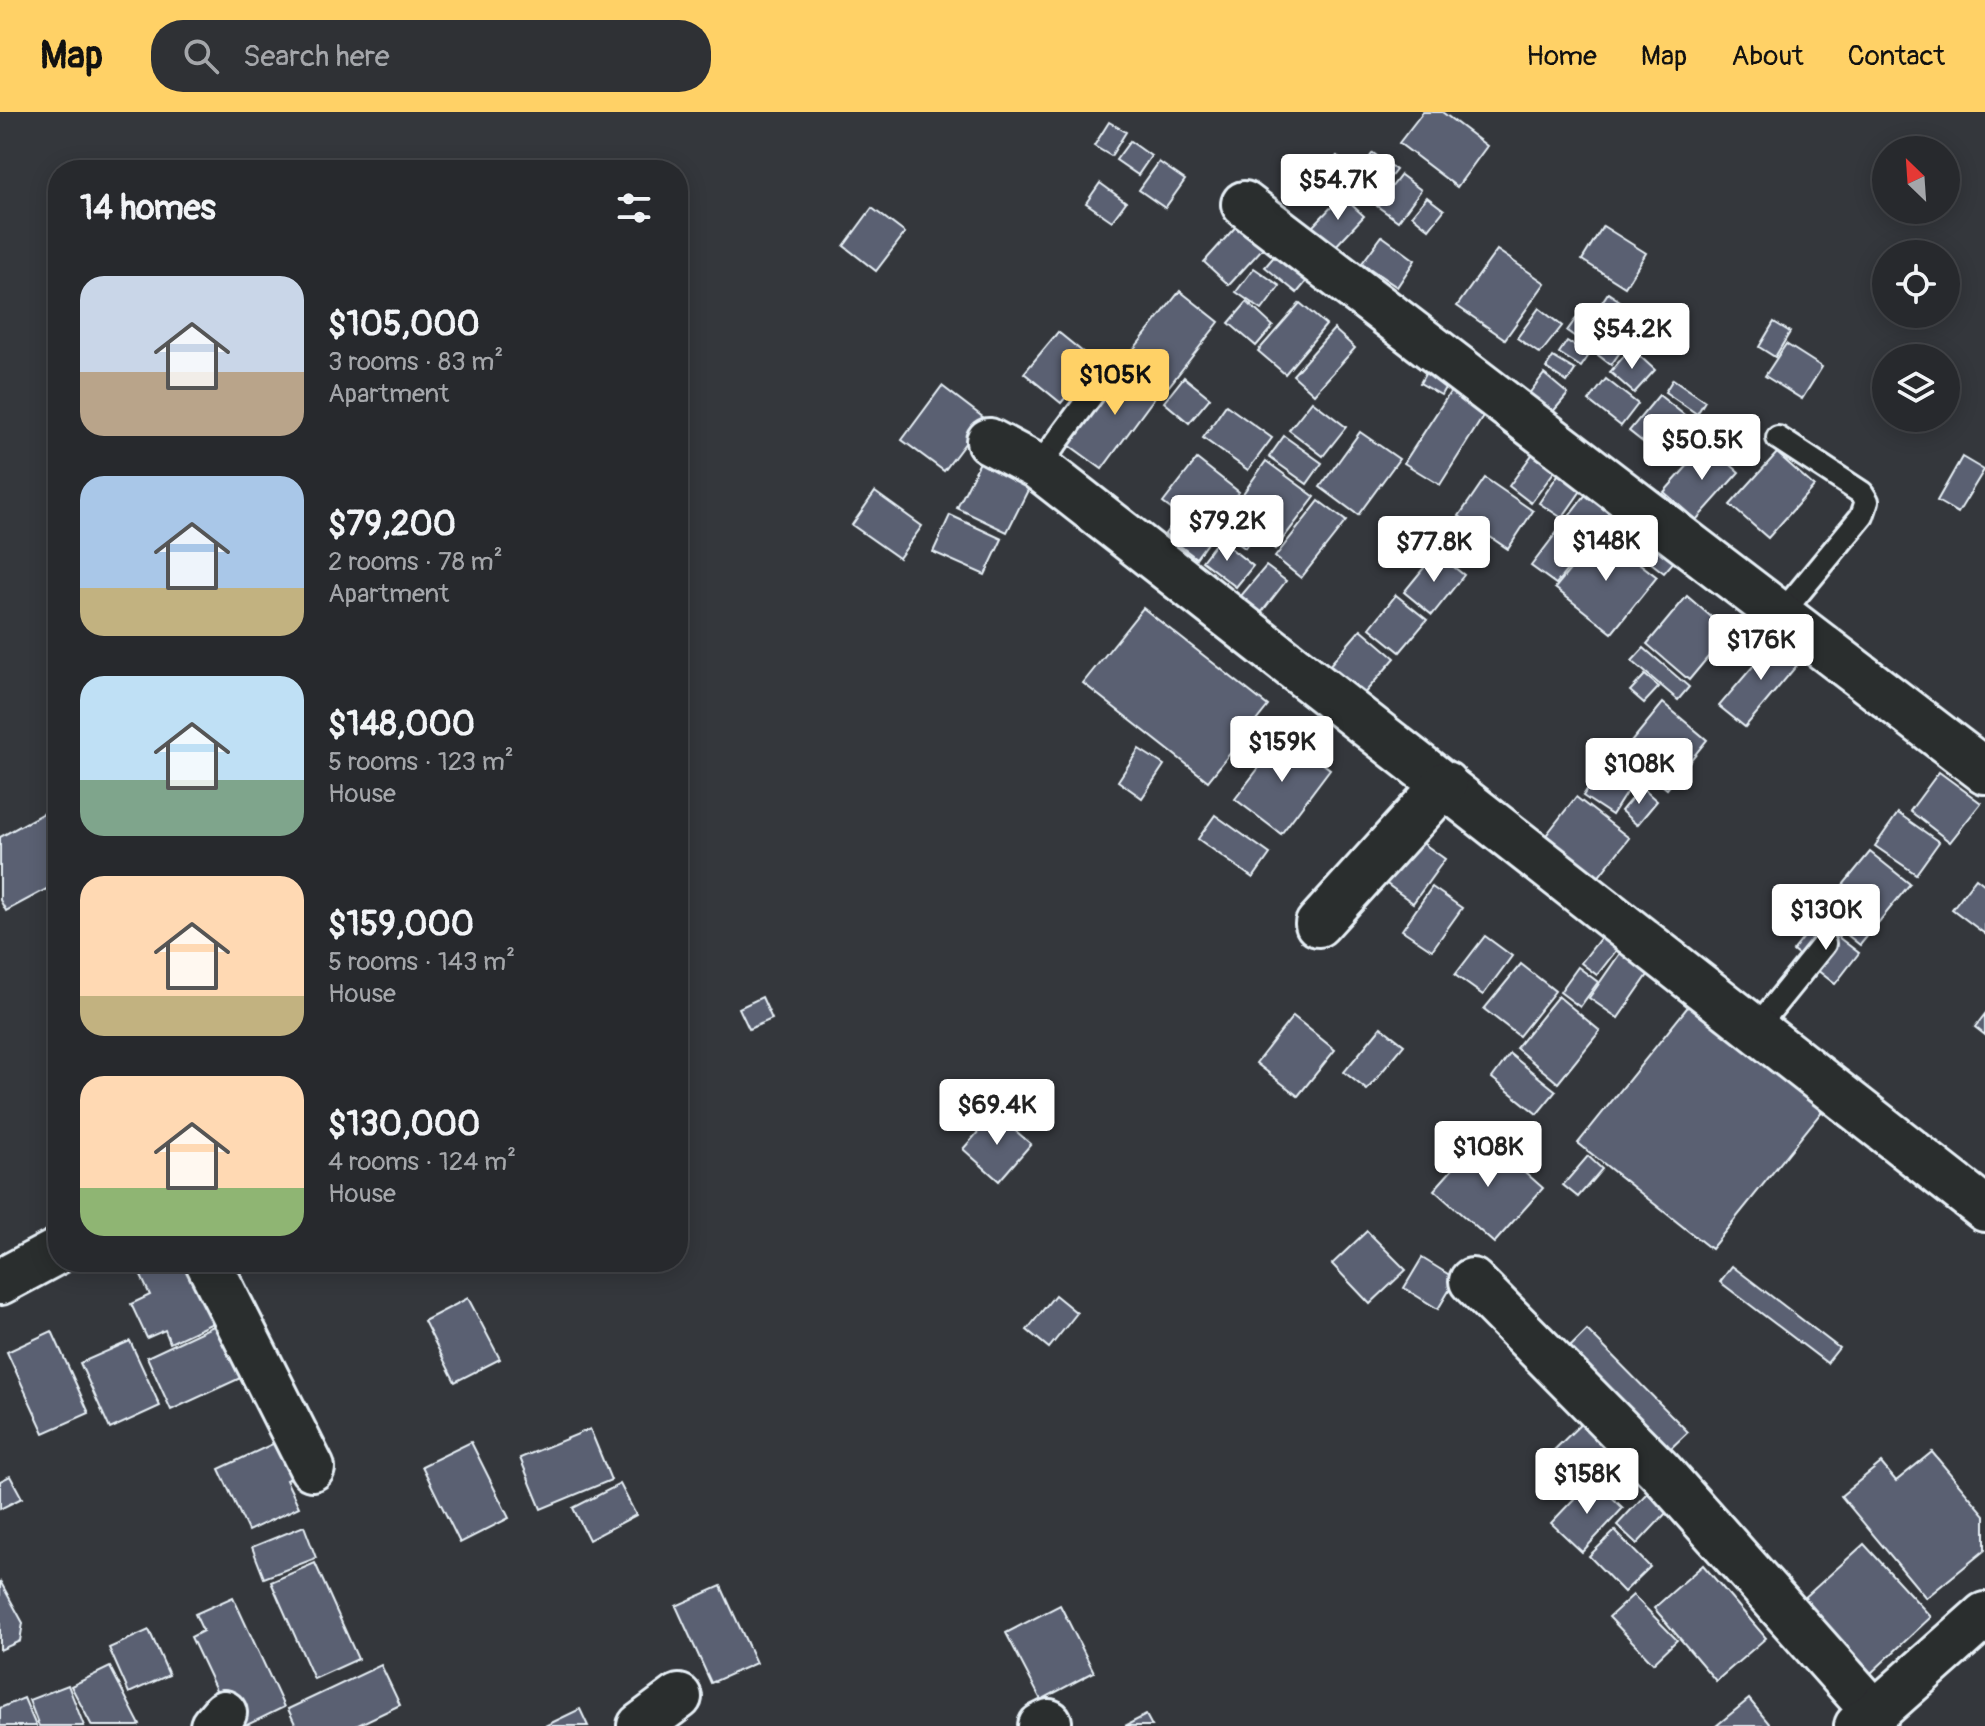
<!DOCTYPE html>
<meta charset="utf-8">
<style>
:root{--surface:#27292d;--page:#2f3135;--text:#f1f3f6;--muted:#a4a6aa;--line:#434549;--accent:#ffd166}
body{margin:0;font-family:Pangolin,sans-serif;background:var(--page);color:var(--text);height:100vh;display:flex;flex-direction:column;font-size:30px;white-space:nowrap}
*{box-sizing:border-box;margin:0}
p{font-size:26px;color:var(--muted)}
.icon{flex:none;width:44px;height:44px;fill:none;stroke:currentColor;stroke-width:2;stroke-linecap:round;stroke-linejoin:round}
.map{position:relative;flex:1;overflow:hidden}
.details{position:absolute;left:48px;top:48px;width:640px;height:1112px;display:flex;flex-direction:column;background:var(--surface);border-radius:32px;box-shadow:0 4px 20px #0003,0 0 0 2px var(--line)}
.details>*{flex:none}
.needle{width:52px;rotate:335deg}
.buttons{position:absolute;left:1872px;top:24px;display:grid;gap:16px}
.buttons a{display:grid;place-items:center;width:88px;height:88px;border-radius:50%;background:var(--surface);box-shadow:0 4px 20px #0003,0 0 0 2px var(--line);font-size:40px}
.price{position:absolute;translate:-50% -68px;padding:0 18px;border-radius:8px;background:#fff;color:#222;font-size:26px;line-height:52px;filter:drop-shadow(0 2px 4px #0008)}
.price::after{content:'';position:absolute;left:50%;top:48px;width:24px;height:18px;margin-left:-12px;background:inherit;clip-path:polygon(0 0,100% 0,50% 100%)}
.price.active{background:var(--accent);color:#111}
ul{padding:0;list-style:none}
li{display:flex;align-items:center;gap:24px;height:200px;padding:0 32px}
li span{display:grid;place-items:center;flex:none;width:224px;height:160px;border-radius:24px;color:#555}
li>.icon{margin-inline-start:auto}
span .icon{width:96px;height:96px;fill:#fffc;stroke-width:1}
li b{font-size:34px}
h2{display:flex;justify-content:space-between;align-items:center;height:96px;padding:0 32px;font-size:34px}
header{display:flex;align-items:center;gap:48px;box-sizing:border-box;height:112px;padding:0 40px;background:var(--accent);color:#111}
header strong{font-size:38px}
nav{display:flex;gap:44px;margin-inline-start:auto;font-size:28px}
.search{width:560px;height:72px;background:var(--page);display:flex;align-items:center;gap:20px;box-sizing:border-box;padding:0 28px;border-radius:32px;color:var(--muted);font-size:30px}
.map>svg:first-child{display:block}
.building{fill:#5a6072;stroke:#e8f1f8;stroke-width:2}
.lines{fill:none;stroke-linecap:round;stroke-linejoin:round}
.lane-casing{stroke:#e8f1f8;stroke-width:28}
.street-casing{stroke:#e8f1f8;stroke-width:50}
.lane{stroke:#2a2d2e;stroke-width:22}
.street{stroke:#2a2d2e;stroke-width:44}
</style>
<header>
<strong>Map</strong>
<div class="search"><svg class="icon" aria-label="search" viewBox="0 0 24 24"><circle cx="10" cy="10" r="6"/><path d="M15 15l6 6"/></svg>Search here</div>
<nav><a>Home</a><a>Map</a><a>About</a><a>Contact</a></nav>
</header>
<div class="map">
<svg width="1985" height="1614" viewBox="0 0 1985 1614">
<rect width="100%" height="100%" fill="#34373c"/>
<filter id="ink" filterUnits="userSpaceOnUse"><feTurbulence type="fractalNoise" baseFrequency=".0125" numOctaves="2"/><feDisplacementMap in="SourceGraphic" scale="16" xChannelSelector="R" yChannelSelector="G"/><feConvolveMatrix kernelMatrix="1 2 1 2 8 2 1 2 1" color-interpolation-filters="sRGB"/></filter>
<g filter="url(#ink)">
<g class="building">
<path d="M1423 0H1442L1487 34 1457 75 1399 31Z"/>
<path d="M1109 10 1126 20 1111 44 1094 34Z"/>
<path d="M1130 29 1151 44 1138 63 1116 48Z"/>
<path d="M1373 41 1396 58 1370 91 1348 73Z"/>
<path d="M1337 44 1350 56 1330 77 1317 65Z"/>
<path d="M1159 50 1185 68 1165 96 1139 78Z"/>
<path d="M1298 59 1322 78 1312 90 1288 72Z"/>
<path d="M1401 63 1421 78 1398 109 1377 94Z"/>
<path d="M1100 71 1126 90 1112 109 1086 91Z"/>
<path d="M1342 84 1364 104 1333 137 1312 115Z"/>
<path d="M1427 85 1444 98 1429 117 1412 103Z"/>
<path d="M872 96 905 121 876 159 844 134Z"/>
<path d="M1248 101 1274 124 1229 173 1204 150Z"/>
<path d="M1603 114 1646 141 1625 175 1582 148Z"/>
<path d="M1382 124 1415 148 1397 175 1362 151Z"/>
<path d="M1285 132 1316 158 1297 181 1265 155Z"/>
<path d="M1497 138 1545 171 1505 227 1457 194Z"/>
<path d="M1254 156 1280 174 1262 198 1236 180Z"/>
<path d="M1180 179 1219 210 1169 274 1129 243Z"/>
<path d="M1608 181 1623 191 1610 212 1594 202Z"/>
<path d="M1247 190 1273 214 1256 234 1229 211Z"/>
<path d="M1300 191 1326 213 1285 262 1258 239Z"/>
<path d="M1539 196 1562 214 1540 242 1517 226Z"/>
<path d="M1580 201 1599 213 1587 233 1567 219Z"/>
<path d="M1774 210 1790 220 1775 245 1759 235Z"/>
<path d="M1334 217 1355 236 1314 282 1293 263Z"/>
<path d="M1604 217 1625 233 1611 253 1589 236Z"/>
<path d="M1058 220 1095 250 1061 291 1024 261Z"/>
<path d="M1567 229 1589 243 1581 255 1559 241Z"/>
<path d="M1786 232 1822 255 1802 287 1765 264Z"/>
<path d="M1631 236 1655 258 1634 281 1610 260Z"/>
<path d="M1435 244 1456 256 1441 283 1420 271Z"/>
<path d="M1553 245 1575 258 1567 270 1546 256Z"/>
<path d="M1127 253 1160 278 1102 357 1069 333Z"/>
<path d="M1462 262 1496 284 1440 373 1404 351Z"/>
<path d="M1544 262 1568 282 1551 302 1528 283Z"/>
<path d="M1184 265 1210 286 1189 311 1164 290Z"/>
<path d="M1606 267 1638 292 1621 314 1589 289Z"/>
<path d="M1673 267 1705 289 1697 302 1665 280Z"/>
<path d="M942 274 984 306 944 359 902 328Z"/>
<path d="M1659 283 1697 313 1667 349 1629 319Z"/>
<path d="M1312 289 1346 315 1323 344 1289 318Z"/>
<path d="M1226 293 1272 326 1248 358 1203 326Z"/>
<path d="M1360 320 1399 347 1358 403 1320 375Z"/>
<path d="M1284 324 1322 351 1307 372 1269 345Z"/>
<path d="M1540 332 1562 349 1531 391 1509 374Z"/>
<path d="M1707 332 1739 360 1696 408 1664 380Z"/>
<path d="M1777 341 1814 374 1768 426 1730 393Z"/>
<path d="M984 342 1034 366 1007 420 957 396Z"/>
<path d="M1962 345 1984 358 1958 401 1937 389Z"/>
<path d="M1197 347 1239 380 1205 423 1163 391Z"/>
<path d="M1266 349 1315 385 1275 437 1255 422 1245 436 1218 417Z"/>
<path d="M1562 357 1585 373 1562 406 1539 391Z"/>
<path d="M1485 366 1533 399 1508 437 1459 404Z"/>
<path d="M1590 377 1615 396 1556 472 1531 454Z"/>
<path d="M875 380 922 414 899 446 852 413Z"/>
<path d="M1319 389 1346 409 1301 466 1275 445Z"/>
<path d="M1626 394 1683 439 1664 461 1607 417Z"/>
<path d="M950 403 1002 427 985 463 933 440Z"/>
<path d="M1176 407 1207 431 1196 446 1165 422Z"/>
<path d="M1454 408 1476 423 1457 449 1436 434Z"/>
<path d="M1600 421 1657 465 1612 521 1555 476Z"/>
<path d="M1219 427 1253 454 1236 475 1202 449Z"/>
<path d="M1436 441 1464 463 1432 503 1404 480Z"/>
<path d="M1266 454 1286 469 1261 501 1240 485Z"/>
<path d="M1396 483 1427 508 1400 540 1370 516Z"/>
<path d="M1687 484 1729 520 1689 568 1647 532Z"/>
<path d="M1143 496 1268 594 1208 669 1083 571Z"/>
<path d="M1361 517 1395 546 1362 584 1328 555Z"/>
<path d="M1778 525 1803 546 1745 615 1719 594Z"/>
<path d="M1644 536 1689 575 1678 588 1632 549Z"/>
<path d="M1645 563 1659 575 1644 591 1630 579Z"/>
<path d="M1663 591 1707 628 1667 677 1622 641Z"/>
<path d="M1284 623 1330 657 1281 722 1235 687Z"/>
<path d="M1139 637 1164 653 1142 686 1118 669Z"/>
<path d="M1600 657 1629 676 1612 703 1583 684Z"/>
<path d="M1939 660 1981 691 1950 730 1910 699Z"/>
<path d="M1641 675 1657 689 1637 713 1621 699Z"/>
<path d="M1576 685 1629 726 1593 772 1540 731Z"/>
<path d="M58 693V771L6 799 0 788V725Z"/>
<path d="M1898 701 1939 730 1916 762 1875 734Z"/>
<path d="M1215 703 1270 742 1253 766 1198 727Z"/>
<path d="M1413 724 1445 747 1413 791 1380 767Z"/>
<path d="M1870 740 1910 772 1860 833 1820 801Z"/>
<path d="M1976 766 1985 773V822L1952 797Z"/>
<path d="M1432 775 1462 796 1432 838 1402 818Z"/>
<path d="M1817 809 1859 841 1835 872 1793 839Z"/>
<path d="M1613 810 1629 822 1597 863 1581 851Z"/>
<path d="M1485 824 1512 844 1483 883 1455 863Z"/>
<path d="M1630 827 1659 847 1618 906 1589 886Z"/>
<path d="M1521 852 1555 879 1519 924 1484 897Z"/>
<path d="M1578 855 1598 870 1580 895 1560 880Z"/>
<path d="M1699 881 1832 987 1711 1137 1578 1031Z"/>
<path d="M1558 884 1600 919 1558 971 1516 936Z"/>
<path d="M762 885 772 907 749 917 739 896Z"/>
<path d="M1985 902V923L1975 915Z"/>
<path d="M1293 904 1335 938 1298 984 1256 951Z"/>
<path d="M1381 915 1404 933 1367 978 1344 960Z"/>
<path d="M1510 942 1556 979 1537 1002 1492 966Z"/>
<path d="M995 1001 1031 1032 999 1069 963 1037Z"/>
<path d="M1483 1023 1543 1076 1494 1131 1434 1078Z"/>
<path d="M1588 1044 1602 1057 1578 1085 1563 1073Z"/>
<path d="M1367 1119 1406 1158 1370 1192 1332 1152Z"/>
<path d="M1422 1146 1456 1167 1438 1197 1404 1176Z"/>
<path d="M172 1150H183L191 1166 202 1161 216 1190 206 1195 213 1211 170 1231 165 1218 147 1226 131 1192 150 1183 141 1164Z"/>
<path d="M1732 1154 1839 1236 1827 1251 1720 1170Z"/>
<path d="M1055 1183 1077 1201 1049 1236 1027 1218Z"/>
<path d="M468 1186 500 1247 455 1270 424 1209Z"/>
<path d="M222 1210 247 1263 171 1298 147 1245Z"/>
<path d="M1587 1218 1688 1320 1670 1337 1569 1236Z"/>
<path d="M52 1219 89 1301 44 1321 7 1240Z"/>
<path d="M130 1229 160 1294 110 1317 80 1251Z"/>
<path d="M1591 1302 1619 1329 1580 1368 1552 1340Z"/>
<path d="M590 1317 611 1368 541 1397 520 1346Z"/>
<path d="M283 1327 299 1362 286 1368 299 1395 248 1419 219 1357Z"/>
<path d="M471 1330 509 1406 460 1431 422 1354Z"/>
<path d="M1932 1340 1985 1403V1438L1926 1486 1841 1384 1881 1351 1896 1369Z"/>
<path d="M10 1364 22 1386 0 1397V1369Z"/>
<path d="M1593 1367 1623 1396 1582 1440 1551 1411Z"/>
<path d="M620 1372 636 1403 589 1428 573 1396Z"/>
<path d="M1647 1381 1668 1399 1637 1432 1617 1413Z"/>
<path d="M304 1414 316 1446 264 1466 252 1435Z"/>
<path d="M1615 1419 1650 1455 1624 1480 1589 1444Z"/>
<path d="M1864 1432 1931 1505 1870 1562 1802 1488Z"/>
<path d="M315 1451 358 1547 314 1567 271 1470Z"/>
<path d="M1703 1453 1766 1526 1716 1569 1654 1496Z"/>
<path d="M0 1469 23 1511 20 1529 0 1538Z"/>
<path d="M721 1474 756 1551 711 1571 676 1494Z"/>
<path d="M1633 1483 1677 1528 1653 1551 1609 1505Z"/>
<path d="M233 1485 284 1595 245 1614H233L191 1525 203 1519 195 1502Z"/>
<path d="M1060 1493 1094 1560 1041 1588 1006 1521Z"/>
<path d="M149 1518 169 1563 129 1581 109 1536Z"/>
<path d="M381 1553 400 1593 356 1614H296L288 1597Z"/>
<path d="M110 1555 140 1613 138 1614H92L71 1574Z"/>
<path d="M68 1573 84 1614H39L29 1588Z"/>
<path d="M24 1586 36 1614H0V1596Z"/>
<path d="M1749 1587 1771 1614H1716Z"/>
<path d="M580 1597 588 1614H545Z"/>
<path d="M1146 1603 1152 1614H1125Z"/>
</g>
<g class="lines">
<defs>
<g id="lane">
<path d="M1778 326 1862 381 1867 389 1862 404 1781 502"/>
<path d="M1038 355 1114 253"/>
<path d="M1756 916 1824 832"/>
</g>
<g id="street">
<path d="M1244 92 1985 659"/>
<path d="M989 329 1038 355 1985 1097"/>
<path d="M1318 812 1445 672"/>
<path d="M208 1150 312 1356"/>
<path d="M1472 1169 1661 1360 1875 1601"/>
<path d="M0 1170 58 1139"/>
<path d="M213 1614 224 1601"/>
<path d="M640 1614 679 1585"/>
<path d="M1041 1614 1049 1610"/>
<path d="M1857 1614 1875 1601 1985 1503"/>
</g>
</defs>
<use href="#lane" class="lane-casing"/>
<use href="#street" class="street-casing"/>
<use href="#lane" class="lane"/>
<use href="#street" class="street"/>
</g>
</g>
</svg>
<div class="buttons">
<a><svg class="needle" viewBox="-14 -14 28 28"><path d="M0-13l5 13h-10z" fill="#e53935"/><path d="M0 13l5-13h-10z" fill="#a4a6aa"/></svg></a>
<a><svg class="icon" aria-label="locate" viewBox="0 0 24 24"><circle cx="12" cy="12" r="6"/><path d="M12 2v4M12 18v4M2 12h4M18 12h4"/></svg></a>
<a><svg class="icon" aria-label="layers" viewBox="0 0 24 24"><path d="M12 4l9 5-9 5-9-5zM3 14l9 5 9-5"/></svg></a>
</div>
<b class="price" style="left:1338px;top:110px">$54.7K</b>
<b class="price" style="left:1632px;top:259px">$54.2K</b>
<b class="price active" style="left:1115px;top:305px">$105K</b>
<b class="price" style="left:1702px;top:370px">$50.5K</b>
<b class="price" style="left:1227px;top:451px">$79.2K</b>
<b class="price" style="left:1606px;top:471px">$148K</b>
<b class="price" style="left:1434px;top:472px">$77.8K</b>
<b class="price" style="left:1761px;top:570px">$176K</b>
<b class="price" style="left:1282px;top:672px">$159K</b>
<b class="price" style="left:1639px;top:694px">$108K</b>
<b class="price" style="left:1826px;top:840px">$130K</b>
<b class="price" style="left:997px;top:1035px">$69.4K</b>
<b class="price" style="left:1488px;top:1077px">$108K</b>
<b class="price" style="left:1587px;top:1404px">$158K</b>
<section class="details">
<h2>14 homes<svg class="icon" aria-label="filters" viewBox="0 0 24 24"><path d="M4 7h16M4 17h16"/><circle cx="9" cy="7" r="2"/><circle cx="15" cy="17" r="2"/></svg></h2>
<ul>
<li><span style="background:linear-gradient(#c9d6e8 60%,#b9a48a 0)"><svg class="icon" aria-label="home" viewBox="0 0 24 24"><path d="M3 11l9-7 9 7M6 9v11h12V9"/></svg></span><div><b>$105,000</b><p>3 rooms · 83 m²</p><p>Apartment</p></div></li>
<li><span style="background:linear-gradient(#a9c7e8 70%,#c2b280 0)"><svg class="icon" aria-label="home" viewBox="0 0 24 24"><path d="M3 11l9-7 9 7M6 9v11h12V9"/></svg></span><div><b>$79,200</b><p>2 rooms · 78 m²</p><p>Apartment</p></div></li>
<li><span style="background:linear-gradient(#bfe0f5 65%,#7fa58c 0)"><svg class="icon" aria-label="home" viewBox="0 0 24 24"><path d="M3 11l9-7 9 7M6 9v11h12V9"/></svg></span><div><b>$148,000</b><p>5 rooms · 123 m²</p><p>House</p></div></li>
<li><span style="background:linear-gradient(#ffd9b3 75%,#c2b280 0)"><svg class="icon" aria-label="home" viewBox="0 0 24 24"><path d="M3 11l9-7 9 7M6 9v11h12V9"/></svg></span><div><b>$159,000</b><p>5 rooms · 143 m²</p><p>House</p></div></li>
<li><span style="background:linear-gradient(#ffd9b3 70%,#8fb573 0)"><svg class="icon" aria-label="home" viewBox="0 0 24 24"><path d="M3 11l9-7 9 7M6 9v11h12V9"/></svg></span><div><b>$130,000</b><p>4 rooms · 124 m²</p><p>House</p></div></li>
</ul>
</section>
</div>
